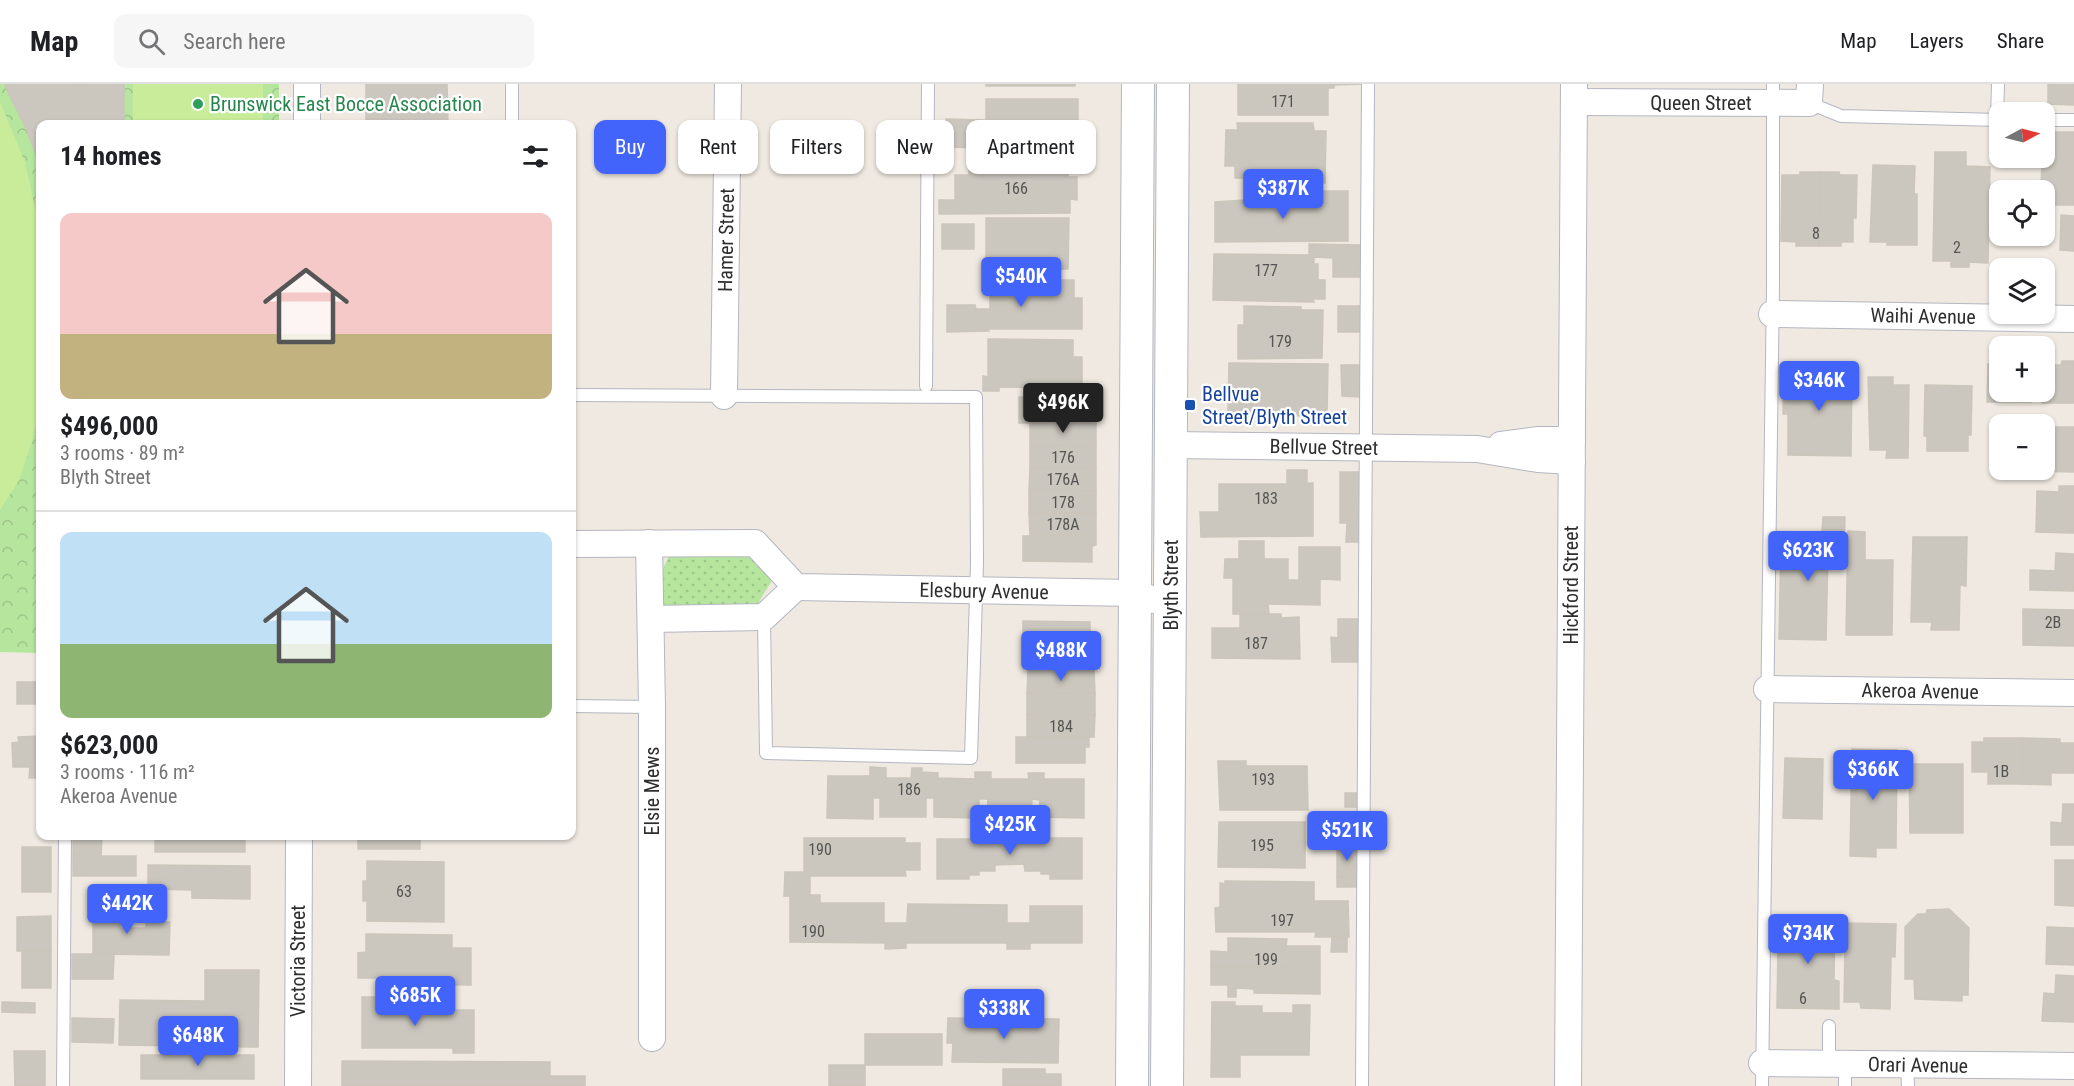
<!DOCTYPE html>
<meta charset="utf-8">
<style>
:root{--surface:#fff;--page:#f6f6f6;--text:#202124;--muted:#757577;--line:#e0e0e0;--accent:#4264fb}
body{margin:0;font-family:"Roboto Condensed",sans-serif;background:var(--page);color:var(--text);height:100vh;display:flex;flex-direction:column;font-size:22px;white-space:nowrap}
*{box-sizing:border-box;margin:0}
p{font-size:20px;color:var(--muted)}
.icon{flex:none;width:33px;height:33px;fill:none;stroke:currentColor;stroke-width:2;stroke-linecap:round;stroke-linejoin:round}
.map{position:relative;flex:1;overflow:hidden}
.panel{position:absolute;left:36px;top:36px;width:540px;height:720px;display:flex;flex-direction:column;background:var(--surface);border-radius:12px;box-shadow:0 2px 4px #0004}
.panel>*{flex:none}
.banner{position:absolute;left:594px;top:36px;width:570px;height:54px;display:flex;gap:12px}
.needle{width:39px;rotate:83deg}
.buttons{position:absolute;left:1989px;top:18px;display:grid;gap:12px}
.buttons a{display:grid;place-items:center;width:66px;height:66px;border-radius:12px;background:var(--surface);box-shadow:0 2px 4px #0004;font-size:30px}
.price{position:absolute;translate:-50% -51px;padding:0 14px;border-radius:6px;background:var(--accent);color:#fff;font-size:20px;line-height:39px;filter:drop-shadow(0 2px 3px #0008)}
.price::after{content:'';position:absolute;left:50%;top:36px;width:18px;height:14px;margin-left:-9px;background:inherit;clip-path:polygon(0 0,100% 0,50% 100%)}
.price.selected{background:#222;color:#fff}
ul{padding:0;list-style:none}
li{display:grid;align-content:center;gap:12px;height:318px;padding:0 24px}
li+li{border-top:2px solid var(--line)}
li span{display:grid;place-items:center;height:186px;border-radius:12px;color:#555}
li>.icon{margin-inline-start:auto}
span .icon{width:108px;height:108px;fill:#fffc;stroke-width:1}
li b{font-size:26px}
h2{display:flex;justify-content:space-between;align-items:center;height:72px;padding:0 24px;font-size:26px}
.chip{padding:0 21px;border-radius:12px;background:var(--surface);box-shadow:0 2px 4px #0004;font-size:21px;line-height:54px}
.chip.selected{background:var(--accent);color:#fff}
header{display:flex;align-items:center;gap:36px;box-sizing:border-box;height:84px;padding:0 30px;background:var(--surface);border-bottom:2px solid var(--line)}
header strong{font-size:28px}
nav{display:flex;gap:33px;margin-inline-start:auto;font-size:21px}
.search{width:420px;height:54px;background:var(--page);display:flex;align-items:center;gap:15px;box-sizing:border-box;padding:0 21px;border-radius:12px;color:var(--muted);font-size:22px}
.map>svg:first-child{display:block}
.forest{fill:url(#forest-crowns)}
.garden{fill:url(#garden-dots)}
.pitch{fill:#c9ec9a}
.building{fill:#cbc7bf;stroke:#cbc5ba;stroke-width:1.5}
.lines{fill:none;stroke-linecap:round;stroke-linejoin:round}
.service-casing{stroke:#b4b7c1;stroke-width:14}
.minor-casing{stroke:#b4b7c1;stroke-width:28}
.tertiary-casing{stroke:#b4b7c1;stroke-width:34}
.service{stroke:#fff;stroke-width:12}
.minor{stroke:#fff;stroke-width:26}
.tertiary{stroke:#fff;stroke-width:32}
.leisure-dot{fill:#2e9e5b;stroke:#fff;stroke-width:2}
.transit-dot{fill:#1a4fb4;stroke:#fff;stroke-width:2}
.labels{text-anchor:middle;dominant-baseline:central;stroke-width:4.5;stroke-linejoin:round;paint-order:stroke}
.number-label{font-size:16px;fill:#555452}
.street-label{font-size:20px;fill:#2e2e2e;stroke:#fff}
.leisure-label{font-size:20px;fill:#27864d;stroke:#fff;text-anchor:start}
.transit-label{font-size:20px;fill:#164399;stroke:#fff;text-anchor:start}
</style>
<header>
<strong>Map</strong>
<div class="search"><svg class="icon" aria-label="search" viewBox="0 0 24 24"><circle cx="10" cy="10" r="6"/><path d="M15 15l6 6"/></svg>Search here</div>
<nav><a>Map</a><a>Layers</a><a>Share</a></nav>
</header>
<div class="map">
<svg width="2074" height="1002" viewBox="0 0 2074 1002">
<defs>
<pattern id="forest-crowns" width="20" height="18" patternUnits="userSpaceOnUse" patternTransform="scale(1.5)"><rect width="20" height="18" fill="#b6e59e"/><path d="M2 6a3 3 0 1 1 6 0M12 15a3 3 0 1 1 6 0" fill="none" stroke="#9dc588"/></pattern>
<pattern id="garden-dots" width="8" height="8" patternUnits="userSpaceOnUse" patternTransform="scale(1.5)"><rect width="8" height="8" fill="#b6e59e"/><path d="M2 2h.1M6 6h.1" fill="none" stroke="#9dc588" stroke-width="1.8" stroke-linecap="round"/></pattern>
</defs>
<rect width="100%" height="100%" fill="#efe9e1"/>
<path class="forest" d="M0 0H279V40H40V569L0 568Z"/>
<path class="garden" d="M671 467 750 471 770 488 771 498 757 521 674 528 662 521 660 492Z"/>
<g class="pitch">
<rect x="133" y="0" width="130" height="40"/>
<path d="M0 18 25 78 40 147V319L33 354 19 396 0 426Z"/>
</g>
<g class="building">
<path d="M7 0H80V40H40V81L26 44 5 2Z"/>
<rect x="80" y="0" width="44" height="40"/>
<path d="M366 0H447L448 40H366Z"/>
<rect x="986" y="0" width="89" height="2"/>
<path d="M1238 0H1363L1334 1V4H1328V31H1238Z"/>
<path d="M2048 0H2074V21L2048 20Z"/>
<path d="M986 15H1078V45H1070V63L986 64Z"/>
<path d="M946 35 984 36V64L946 63Z"/>
<path d="M1237 39H1313L1314 47H1326L1325 99 1313 98V95L1235 94V82H1225L1226 46H1238Z"/>
<path d="M2044 48H2074V121H2044V106H2041L2042 76H2028V74H2044Z"/>
<path d="M1935 68H1966V82L1990 83 1988 179 1969 178V183H1951V177H1933Z"/>
<path d="M969 71H1010V77H1036V73H1069L1068 93H1077V116L1070 115V129L939 130V116H955V91H969Z"/>
<path d="M1873 81 1915 82 1914 110H1917V161H1887V158H1870Z"/>
<path d="M1800 88H1820L1819 162H1796V158L1781 157 1782 91H1800Z"/>
<path d="M1820 88H1839L1840 91H1857L1856 134H1853V158H1841V162H1819Z"/>
<path d="M1320 107H1348V157L1215 158V118L1261 115V110H1282V119H1320Z"/>
<path d="M2061 131 2074 132V167L2060 166Z"/>
<path d="M986 134H1069L1068 185H986Z"/>
<rect x="942" y="140" width="32" height="25"/>
<path d="M1309 160 1361 161V193H1333V174L1314 173V180H1318V196H1325V215H1313L1314 218 1213 216 1214 170 1309 171Z"/>
<path d="M990 196H1074V214H1082V245H988L989 247 947 248V221H975L976 225H990Z"/>
<path d="M1244 222 1301 223V226H1323L1322 274 1238 275V241H1244Z"/>
<rect x="1338" y="222" width="23" height="26"/>
<path d="M988 255 1073 256V273H1082V304L999 303V307H983V292L988 293Z"/>
<path d="M2062 277H2074V319H2042V308H2044V281H2061Z"/>
<path d="M1229 279 1328 280 1327 329 1304 328V332L1278 331V334L1228 333Z"/>
<path d="M1988 280H2000V308H2031V318H1987Z"/>
<path d="M1341 281H1361V313L1342 312Z"/>
<path d="M1784 286H1852L1851 372 1788 371V330H1783Z"/>
<path d="M1868 293H1893V301H1909L1908 374H1886L1887 366H1870Z"/>
<path d="M1925 301 1972 302 1971 351H1968V367H1927V352H1924Z"/>
<path d="M1019 313H1087V329H1092V339H1019Z"/>
<rect x="1030" y="339" width="66" height="23"/>
<path d="M2044 343H2074V388L2029 387V386H2044Z"/>
<rect x="1030" y="362" width="66" height="22"/>
<path d="M1030 384H1096V407L1029 406Z"/>
<path d="M1287 386H1307V399H1313V452L1201 453 1200 428H1219V400H1287Z"/>
<path d="M1340 388H1361V458H1346L1347 439H1340Z"/>
<path d="M2059 402H2074V449L2036 448 2037 407 2059 408Z"/>
<path d="M1029 406 1096 407V429H1029Z"/>
<path d="M1029 429H1096V452H1030Z"/>
<path d="M1823 433H1845L1844 466H1828L1826 556 1779 555 1781 458 1799 459V449L1822 450Z"/>
<path d="M1848 447 1865 448V476H1893L1892 551H1846Z"/>
<path d="M1023 452H1096V461L1092 462V478L1023 477Z"/>
<path d="M1913 453H1967L1966 502 1960 501 1959 546H1931L1932 538H1911Z"/>
<path d="M1239 457H1264V475H1288V496H1299V463H1340V496L1320 495V521L1268 520 1269 530H1233V494H1224L1225 475H1239Z"/>
<path d="M2056 469 2074 470V507L2030 506V486L2055 487Z"/>
<path d="M2023 525 2074 526V562L2023 561Z"/>
<path d="M1240 530H1281V534L1299 533 1300 575 1212 574V544H1240Z"/>
<path d="M1338 535H1360V578H1332L1331 553 1338 554Z"/>
<path d="M1023 537 1090 538V554L1095 555 1094 564H1023Z"/>
<path d="M1027 564H1094V586H1028Z"/>
<path d="M1028 586H1094L1095 609H1027Z"/>
<rect x="17" y="598" width="23" height="22"/>
<rect x="1027" y="609" width="68" height="22"/>
<path d="M1027 631H1095L1094 653H1027Z"/>
<path d="M40 652V694H29L30 683H13L12 659 19 658 18 653Z"/>
<path d="M1016 653H1089V663H1085V679H1016Z"/>
<path d="M1984 654H2022V700H1988V688H1972V658H1984Z"/>
<path d="M2022 654 2060 655V659H2074V689H2051V701L2022 700Z"/>
<path d="M1852 665 1897 666 1896 764H1876V773L1850 772Z"/>
<path d="M1785 674 1823 675 1822 735 1783 734Z"/>
<path d="M1218 677H1246V682H1307L1308 726H1220Z"/>
<path d="M1909 680H1963V749H1910Z"/>
<path d="M870 683 886 684V694H911L912 684H922V688L938 689V694L975 695V688H991V695H1029L1028 689H1044V695H1084V734L1039 733 1040 716 1032 715 1031 734H987L988 715H979V734L934 733V714H926V733H880V714H873V735L827 734 828 692H870Z"/>
<rect x="1345" y="709" width="14" height="14"/>
<path d="M2063 720H2074V761H2051V738L2062 739Z"/>
<path d="M1219 738H1305V784L1218 783Z"/>
<path d="M1026 749V754H1082V795H1050V790H1041V787H1025L1024 780 995 781V787H979V791H969V795H937V755H992V750Z"/>
<path d="M85 752H102L101 772H73V754L85 755Z"/>
<rect x="155" y="752" width="90" height="16"/>
<rect x="358" y="752" width="62" height="13"/>
<path d="M804 754H905V759H920V786H905L906 792H810V811H820V819H884V839H907L908 820 1007 821V839H1030V822H1082V859H1030V865H1007V859H906V864L885 865V859L790 858V812H784L785 788H804Z"/>
<rect x="22" y="763" width="29" height="45"/>
<rect x="1337" y="763" width="20" height="30"/>
<rect x="73" y="772" width="63" height="20"/>
<path d="M2055 776H2074V822L2055 821Z"/>
<path d="M367 777 444 778V838L367 837V817H363V797H367Z"/>
<path d="M148 781 250 782V815L192 814V806L148 805Z"/>
<rect x="1337" y="793" width="20" height="10"/>
<path d="M1225 797 1314 798V817H1348L1349 853H1315L1316 848H1216L1215 824 1220 823V799L1225 800Z"/>
<path d="M93 821H121L120 844H146V838H170L169 871 93 870Z"/>
<path d="M1949 825 1969 844 1968 911H1962V917L1915 915 1914 895H1905V843L1918 830H1926L1927 826Z"/>
<path d="M51 832V867H17V833Z"/>
<path d="M1797 833H1835L1834 896 1839 897V925L1777 924 1778 861 1783 860V840H1797Z"/>
<path d="M1843 839 1896 840 1895 873H1891L1890 925 1861 924 1860 918H1844L1845 864H1843Z"/>
<path d="M2047 843 2074 844V881L2046 880Z"/>
<path d="M366 850 452 851V864H471V901L417 900V907H402V903H394V894H358V869L366 868Z"/>
<path d="M1332 853H1347V868H1331Z"/>
<path d="M1228 854 1287 855 1286 862H1320V884L1211 883V867L1228 868Z"/>
<rect x="22" y="867" width="29" height="37"/>
<path d="M72 870H114L113 895H72Z"/>
<path d="M1211 883 1320 884V910L1254 909V905L1236 904V913H1228V901H1211Z"/>
<path d="M205 886H259L258 963 119 961 120 916 205 917Z"/>
<path d="M2056 891 2074 892V938L2042 937 2044 909 2055 910Z"/>
<path d="M362 913H395V926H474V969H453V964H362Z"/>
<path d="M2 918 35 919V929L2 928Z"/>
<path d="M1212 918H1235V922H1262V929H1293V921H1310L1309 971H1240V993H1211Z"/>
<path d="M72 934 114 935 113 959 72 958Z"/>
<path d="M948 934 1059 935 1058 979 952 978 953 959H947Z"/>
<rect x="865" y="950" width="77" height="31"/>
<path d="M14 967H45V1002H15Z"/>
<rect x="141" y="971" width="113" height="24"/>
<path d="M342 977 550 978V992H585V1002H342Z"/>
<rect x="829" y="981" width="36" height="21"/>
<path d="M1003 985H1045V990H1061V1002H1003Z"/>
</g>
<g class="lines">
<defs>
<g id="service">
<path d="M1809 19 1841 32 2000 36"/>
<path d="M1997 35 1998 0"/>
<path d="M2044 36H2074"/>
<path d="M512 40V0"/>
<path d="M926 302 928 0"/>
<path d="M572 311 976 313 977 479 971 674 766 669 764 533"/>
<path d="M572 622 652 623"/>
<path d="M1829 980V942"/>
<path d="M1907 981 1908 1002"/>
<path d="M63 1002 65 752"/>
<path d="M1362 1002 1368 0"/>
<path d="M1762 1002 1773 201V0"/>
<path d="M1845 1002V980"/>
</g>
<g id="minor">
<path d="M1574 18 1809 19 1810 0"/>
<path d="M307 40V0"/>
<path d="M1772 230 2074 235"/>
<path d="M724 312 728 0"/>
<path d="M1171 361 1477 365 1538 375 1572 377"/>
<path d="M1501 361 1539 356H1572"/>
<path d="M649 459 652 623V954"/>
<path d="M572 460 755 459 796 503 1135 509 1154 516 1171 517"/>
<path d="M651 535 764 533 796 503"/>
<path d="M1767 605 2074 609"/>
<path d="M1762 979 2074 982"/>
<path d="M298 1002 299 752"/>
<path d="M1568 1002 1574 0"/>
</g>
<g id="tertiary">
<path d="M1132 1002 1138 0"/>
<path d="M1167 1002 1173 0"/>
</g>
</defs>
<use href="#service" class="service-casing"/>
<use href="#minor" class="minor-casing"/>
<use href="#tertiary" class="tertiary-casing"/>
<use href="#service" class="service"/>
<use href="#minor" class="minor"/>
<use href="#tertiary" class="tertiary"/>
</g>
<circle class="leisure-dot" cx="198" cy="20" r="6"/>
<rect class="transit-dot" x="1184" y="315" width="12" height="12" rx="3"/>
<g class="labels">
<g class="number-label">
<text x="1283" y="17">171</text>
<text x="1016" y="104">166</text>
<text x="1816" y="149">8</text>
<text x="1957" y="163">2</text>
<text x="1266" y="186">177</text>
<text x="1280" y="257">179</text>
<text x="1063" y="373">176</text>
<text x="1063" y="395">176A</text>
<text x="1266" y="414">183</text>
<text x="1063" y="418">178</text>
<text x="1063" y="440">178A</text>
<text x="2053" y="538">2B</text>
<text x="1256" y="559">187</text>
<text x="1061" y="642">184</text>
<text x="2001" y="687">1B</text>
<text x="1263" y="695">193</text>
<text x="909" y="705">186</text>
<text x="1262" y="761">195</text>
<text x="820" y="765">190</text>
<text x="404" y="807">63</text>
<text x="1282" y="836">197</text>
<text x="813" y="847">190</text>
<text x="1266" y="875">199</text>
<text x="1803" y="914">6</text>
</g>
<g class="street-label">
<text x="1701" y="19">Queen Street</text>
<text transform="translate(726 156) rotate(-89)">Hamer Street</text>
<text transform="translate(1923 232) rotate(1)">Waihi Avenue</text>
<text transform="translate(1324 363) rotate(1)">Bellvue Street</text>
<text transform="translate(1171 501) rotate(-90)">Blyth Street</text>
<text transform="translate(1571 501) rotate(-90)">Hickford Street</text>
<text transform="translate(984 507) rotate(1)">Elesbury Avenue</text>
<text transform="translate(1920 607) rotate(1)">Akeroa Avenue</text>
<text transform="translate(652 707) rotate(-90)">Elsie Mews</text>
<text transform="translate(298 877) rotate(-90)">Victoria Street</text>
<text transform="translate(1918 981) rotate(1)">Orari Avenue</text>
</g>
<g class="leisure-label">
<text x="210" y="20">Brunswick East Bocce Association</text>
</g>
<g class="transit-label">
<text x="1202" y="310">Bellvue<tspan x="1202" dy="23">Street/Blyth Street</tspan></text>
</g>
</g>
</svg>
<div class="buttons">
<a><svg class="needle" viewBox="-14 -14 28 28"><path d="M0-13l5 13h-10z" fill="#e53935"/><path d="M0 13l5-13h-10z" fill="#757577"/></svg></a>
<a><svg class="icon" aria-label="locate" viewBox="0 0 24 24"><circle cx="12" cy="12" r="6"/><path d="M12 2v4M12 18v4M2 12h4M18 12h4"/></svg></a>
<a><svg class="icon" aria-label="layers" viewBox="0 0 24 24"><path d="M12 4l9 5-9 5-9-5zM3 14l9 5 9-5"/></svg></a>
<a>+</a>
<a>−</a>
</div>
<b class="price" style="left:1283px;top:136px">$387K</b>
<b class="price" style="left:1021px;top:224px">$540K</b>
<b class="price" style="left:1819px;top:328px">$346K</b>
<b class="price selected" style="left:1063px;top:350px">$496K</b>
<b class="price" style="left:1808px;top:498px">$623K</b>
<b class="price" style="left:1061px;top:598px">$488K</b>
<b class="price" style="left:1873px;top:717px">$366K</b>
<b class="price" style="left:1010px;top:772px">$425K</b>
<b class="price" style="left:1347px;top:778px">$521K</b>
<b class="price" style="left:127px;top:851px">$442K</b>
<b class="price" style="left:1808px;top:881px">$734K</b>
<b class="price" style="left:415px;top:943px">$685K</b>
<b class="price" style="left:1004px;top:956px">$338K</b>
<b class="price" style="left:198px;top:983px">$648K</b>
<div class="banner">
<a class="chip selected">Buy</a>
<a class="chip">Rent</a>
<a class="chip">Filters</a>
<a class="chip">New</a>
<a class="chip">Apartment</a>
</div>
<section class="panel">
<h2>14 homes<svg class="icon" aria-label="filters" viewBox="0 0 24 24"><path d="M4 7h16M4 17h16"/><circle cx="9" cy="7" r="2"/><circle cx="15" cy="17" r="2"/></svg></h2>
<ul>
<li><span style="background:linear-gradient(#f6c9c9 65%,#c2b280 0)"><svg class="icon" aria-label="home" viewBox="0 0 24 24"><path d="M3 11l9-7 9 7M6 9v11h12V9"/></svg></span><div><b>$496,000</b><p>3 rooms · 89 m²</p><p>Blyth Street</p></div></li>
<li><span style="background:linear-gradient(#bfe0f5 60%,#8fb573 0)"><svg class="icon" aria-label="home" viewBox="0 0 24 24"><path d="M3 11l9-7 9 7M6 9v11h12V9"/></svg></span><div><b>$623,000</b><p>3 rooms · 116 m²</p><p>Akeroa Avenue</p></div></li>
</ul>
</section>
</div>
